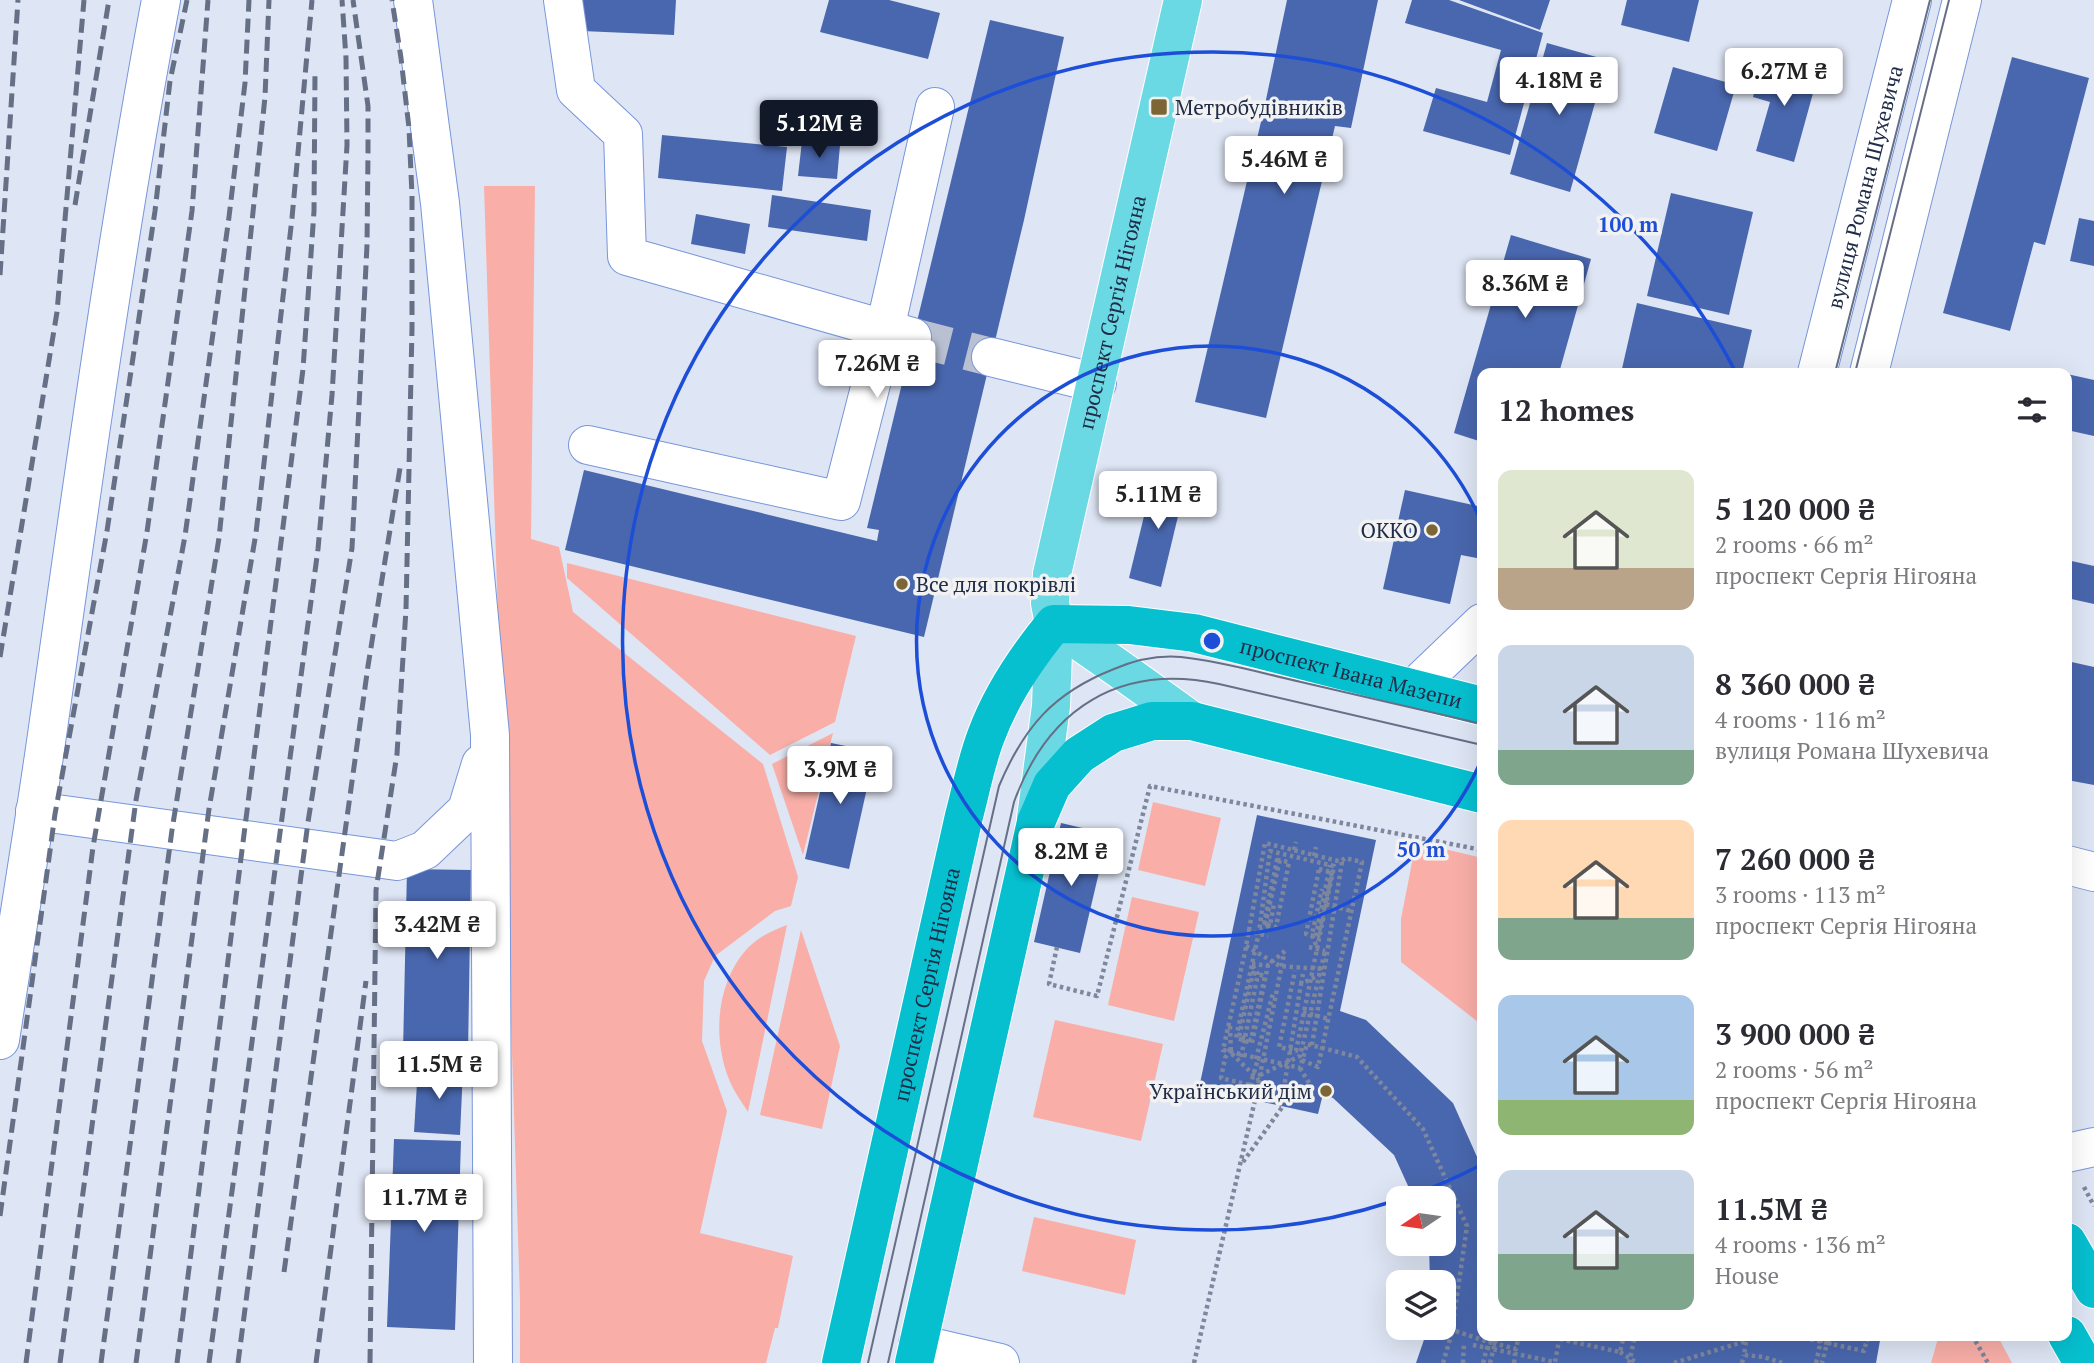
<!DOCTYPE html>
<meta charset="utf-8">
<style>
:root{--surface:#fff;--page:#f7f7f7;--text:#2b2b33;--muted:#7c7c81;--accent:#111827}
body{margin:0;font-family:"PT Serif",serif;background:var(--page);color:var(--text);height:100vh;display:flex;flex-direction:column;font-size:26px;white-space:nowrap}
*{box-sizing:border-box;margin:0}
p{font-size:23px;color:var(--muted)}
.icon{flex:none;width:38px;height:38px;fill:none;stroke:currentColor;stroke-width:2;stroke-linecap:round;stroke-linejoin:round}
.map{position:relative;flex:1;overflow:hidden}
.sheet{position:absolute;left:1477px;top:368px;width:595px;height:973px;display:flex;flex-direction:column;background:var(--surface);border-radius:14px;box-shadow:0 7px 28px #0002}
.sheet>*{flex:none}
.needle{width:46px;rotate:257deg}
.buttons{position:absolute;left:1386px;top:1186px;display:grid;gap:14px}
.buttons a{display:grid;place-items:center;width:70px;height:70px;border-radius:14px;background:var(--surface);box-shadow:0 7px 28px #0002;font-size:35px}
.price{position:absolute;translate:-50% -60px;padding:0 16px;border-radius:7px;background:#fff;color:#222;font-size:23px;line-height:46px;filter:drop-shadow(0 2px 4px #0008)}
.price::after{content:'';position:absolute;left:50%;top:42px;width:21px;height:16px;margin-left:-10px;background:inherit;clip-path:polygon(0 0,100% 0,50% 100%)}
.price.on{background:var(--accent);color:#fff}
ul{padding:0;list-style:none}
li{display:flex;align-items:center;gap:21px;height:175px;padding:0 21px}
li span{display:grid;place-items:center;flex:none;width:196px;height:140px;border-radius:14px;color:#555}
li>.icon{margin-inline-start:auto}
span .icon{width:84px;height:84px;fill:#fffc;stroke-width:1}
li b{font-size:30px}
h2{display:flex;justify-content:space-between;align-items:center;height:84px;padding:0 21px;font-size:30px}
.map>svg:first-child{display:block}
.green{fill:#f9afa8}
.building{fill:#4967ae}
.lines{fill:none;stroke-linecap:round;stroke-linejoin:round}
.minor-tunnel{stroke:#b8c0d2;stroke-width:38;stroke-dasharray:38 19;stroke-linecap:butt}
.minor-casing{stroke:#7896da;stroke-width:40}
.major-casing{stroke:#fff;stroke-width:40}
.highway-casing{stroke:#fff;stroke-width:40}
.path{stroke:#7e879d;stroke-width:4.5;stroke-dasharray:3.5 3.5;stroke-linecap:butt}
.minor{stroke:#fff;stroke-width:38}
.major{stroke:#6ad9e3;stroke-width:38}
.highway{stroke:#06c0d0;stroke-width:38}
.tram{stroke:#656f86;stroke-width:2}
.rail{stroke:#656f86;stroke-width:5;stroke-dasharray:14 7;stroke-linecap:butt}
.ring{fill:none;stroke:#1d4ed8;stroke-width:3.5}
.poi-dot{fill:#7c6635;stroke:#f2f2f2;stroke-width:2.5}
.labels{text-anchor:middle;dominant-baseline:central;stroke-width:7;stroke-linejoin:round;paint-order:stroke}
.poi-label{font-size:21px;fill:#202c48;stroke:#f2f2f2;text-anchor:start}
.street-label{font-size:21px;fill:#202c48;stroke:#f2f2f2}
.centre{fill:#1d4ed8;stroke:#f2f2f2;stroke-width:3.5}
.ring-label{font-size:21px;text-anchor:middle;font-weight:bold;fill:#1d4ed8;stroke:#f2f2f2;stroke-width:7;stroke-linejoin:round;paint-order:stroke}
</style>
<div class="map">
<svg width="2094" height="1363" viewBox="0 0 2094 1363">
<rect width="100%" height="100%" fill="#dee5f4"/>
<g class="green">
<path d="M484 186H535L531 539 559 547 573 612 763 764 798 877 791 906 775 911 715 956 704 981 702 1041 727 1111 700 1233 793 1256 778 1328H775L766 1363H520V1299Z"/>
<path d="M567 563 856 636 835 722 770 755 567 578Z"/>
<path d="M833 733 803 855 772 764Z"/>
<path d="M1153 802 1221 818 1205 886 1138 870Z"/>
<path d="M1416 842 1482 858V1025L1401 962V919Z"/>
<path d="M1132 897 1199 912 1174 1021 1108 1005Z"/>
<path d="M787 925 748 1112C743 1104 737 1096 733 1088 712 1047 714 986 746 950 757 937 772 931 787 925Z"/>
<path d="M801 930 840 1046 822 1129 760 1115Z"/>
<path d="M1055 1020 1163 1044 1141 1141 1033 1117Z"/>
<path d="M1034 1217 1136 1240 1125 1295 1022 1271Z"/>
<path d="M1939 1335H1997L2012 1363H1931Z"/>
</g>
<g class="building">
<path d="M583 0H676L674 35 582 31Z"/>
<path d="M829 0H889L940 13 928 59 820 32Z"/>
<path d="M1287 0H1378L1351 128 1335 126 1266 418 1195 402 1264 109Z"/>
<path d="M1412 0H1449L1543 33 1510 155 1423 131 1436 88 1487 102 1501 50 1405 23Z"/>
<path d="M1459 0H1550L1540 30Z"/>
<path d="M1627 0H1699L1689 42 1621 25Z"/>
<path d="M990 20 1064 37 1024 220 924 637 565 550 584 470 877 541 879 530 867 528Z"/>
<path d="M1547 43 1607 60 1570 192 1510 174Z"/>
<path d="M2012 57 2089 78 2045 245 2034 242 2010 331 1943 313Z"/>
<path d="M1763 60 1818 75 1794 162 1756 151 1770 102 1753 97Z"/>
<path d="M1673 67 1736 85 1717 151 1654 133Z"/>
<path d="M662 135 787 147 782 191 658 178Z"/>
<path d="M802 141 840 145 837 179 798 176Z"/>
<path d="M1671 193 1753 212 1729 315 1647 296Z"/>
<path d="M772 195 871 210 867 241 768 227Z"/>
<path d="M696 214 750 224 745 254 691 244Z"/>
<path d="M2079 218 2094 221V266L2070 261Z"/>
<path d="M1511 235 1591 259 1559 373H1482V442L1454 433Z"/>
<path d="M1637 303 1752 330 1742 373H1621Z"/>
<path d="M2067 374 2094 380V436L2067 430Z"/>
<path d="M1154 475 1186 483 1161 587 1129 578Z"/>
<path d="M1405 490 1482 507V559L1461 555 1450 604 1383 589Z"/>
<path d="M2067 560 2094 566V604L2067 598Z"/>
<path d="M2067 661 2094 667V785L2067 780Z"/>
<path d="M831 743 875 752 849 869 805 859Z"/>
<path d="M1257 815 1376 840 1340 1011 1366 1020 1453 1103 1482 1168V1335H1881L1876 1363H1416L1428 1328H1444V1283H1430L1429 1244H1444V1199H1414L1394 1155 1333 1098 1323 1094 1318 1114 1199 1088Z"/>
<path d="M1061 823 1108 834 1080 953 1034 942Z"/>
<path d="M407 869 471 870 468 1053 403 1052Z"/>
<path d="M418 1066 463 1069 460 1135 414 1132Z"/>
<path d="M394 1139 461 1141 455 1330 387 1327Z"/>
</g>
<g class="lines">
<path class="minor-tunnel" d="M912 337 991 357"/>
<defs>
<g id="minor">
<path d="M413 0 440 203 490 735 493 1363"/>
<path d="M563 0 576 90 623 134 627 256 912 337"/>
<path d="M991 357 1097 383"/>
<path id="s1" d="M1817 373 1912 0"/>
<path d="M1869 373 1962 0"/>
<path d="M588 445 841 501 885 329 935 107"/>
<path d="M1414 688 1482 623"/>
<path d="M35 811 397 861 425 850 467 810 481 764"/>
<path d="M2067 865 2094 872"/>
<path d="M0 1040C16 934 34 828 49 721 83 480 116 239 161 0"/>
<path d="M2067 1153 2094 1147"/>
<path d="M918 1344 1000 1363"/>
</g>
<g id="major">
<path d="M1054 624C1101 655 1146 688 1192 721"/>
<path id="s2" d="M1036 818 1051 706 1054 624 1050 603 1052 574 1183 0"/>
</g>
<g id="highway">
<path d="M2067 1242 2094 1289"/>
<path d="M2067 1335 2083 1363"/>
<path id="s3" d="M841 1363 964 816C971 790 976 762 986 736 1001 695 1026 658 1054 624L1129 625 1194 633 1482 706"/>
<path d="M914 1363 1036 822 1052 785 1079 755 1113 733 1152 721H1192L1482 794"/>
</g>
</defs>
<use href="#minor" class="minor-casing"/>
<use href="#major" class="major-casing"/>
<use href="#highway" class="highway-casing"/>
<g class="path">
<path d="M1294 850 1296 842"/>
<path d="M1314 856 1316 847"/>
<path d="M1277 860 1289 862 1276 927 1264 924Z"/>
<path d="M1319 869 1332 872 1318 937 1306 934Z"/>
<path d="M1326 904 1351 911"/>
<path d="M1265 925 1280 859"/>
<path d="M1247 931 1268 936"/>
<path d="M1260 931 1270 925 1274 904"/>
<path d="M1316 936 1330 865"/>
<path d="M1316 945 1312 935 1322 889"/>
<path d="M1246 946 1280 966 1323 969"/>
<path d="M1057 947 1049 984 1097 996 1150 786 1482 850"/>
<path d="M1309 947 1325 951"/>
<path d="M1285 951 1268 965 1252 1043 1236 1038 1259 932 1270 851 1334 866 1296 1051 1279 1047 1295 971"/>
<path d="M1252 964 1271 966"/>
<path d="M1253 973 1265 976 1251 1040 1239 1037Z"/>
<path d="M1301 984 1303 974"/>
<path d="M1303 1012 1329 1019"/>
<path d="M1230 1026 1231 1053 1259 1080"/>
<path d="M1312 1045 1342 862 1265 843 1245 952 1223 1050 1300 1068 1307 1044 1357 1057 1423 1129 1467 1226 1452 1330 1495 1344"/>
<path d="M1230 1049 1225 1058 1221 1078 1283 1093 1301 984 1319 975"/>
<path d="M1241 1057 1258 974 1252 965"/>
<path d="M1256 1059 1273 993"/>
<path d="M1302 1060 1318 1067 1362 862 1345 858 1339 863"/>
<path d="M1300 1068 1309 1083"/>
<path d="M1260 1075 1300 1056 1325 951"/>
<path d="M1250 1086 1258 1059"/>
<path d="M1243 1162 1283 1106 1260 1090"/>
<path d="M2084 1187 2094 1206"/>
<path d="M1747 1335 1744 1355 1764 1357 1782 1363"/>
<path d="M1790 1335 1827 1343 1822 1363"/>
<path d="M1839 1335 1869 1340"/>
<path d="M1972 1335 1988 1363"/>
<path d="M1560 1339 1620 1352 1624 1335"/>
<path d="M1493 1343 1516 1349 1519 1335"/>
<path d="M1827 1343 1864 1351 1868 1335"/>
<path d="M1473 1345 1555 1362 1560 1335"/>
<path d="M1829 1345 1831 1335"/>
<path d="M1620 1352 1637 1363"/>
<path d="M1194 1363 1255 1100 1284 954"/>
<path d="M1443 1363 1452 1332"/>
<path d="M1463 1363 1464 1343"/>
<path d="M1483 1363 1487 1348 1494 1335"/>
<path d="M1490 1363 1497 1335"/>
<path d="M1514 1363 1515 1353"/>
<path d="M1629 1363 1635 1335"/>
<path d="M1674 1363 1746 1341"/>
<path d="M1742 1363 1744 1355"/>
<path d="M1816 1363 1822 1335"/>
</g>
<use href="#minor" class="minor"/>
<use href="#major" class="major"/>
<use href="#highway" class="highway"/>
<g class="tram">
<path d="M1835 373 1930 0"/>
<path d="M1855 373 1949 0"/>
<path d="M868 1363 999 786C1024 727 1053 693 1114 669 1135 660 1158 655 1181 657 1221 661 1261 673 1301 682 1361 696 1422 710 1482 724"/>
<path d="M888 1363 1014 802C1048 708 1120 663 1219 684L1482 745"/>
</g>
<g class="rail">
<path d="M75 205 109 0"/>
<path d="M0 275 18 0"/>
<path d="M0 657 57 312 84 0"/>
<path d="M0 1216 55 814 107 531 155 211 170 81 187 0"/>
<path d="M284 1272 368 666 400 468"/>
<path d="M26 1363 93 847 147 532 192 211 208 0"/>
<path d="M60 1363 136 800 185 536 229 217 245 83 249 0"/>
<path d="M101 1363 172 830 219 538 265 97 269 0"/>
<path d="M136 1363 209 809 256 533 292 218 312 0"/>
<path d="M177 1363 303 369 314 211 315 73"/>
<path d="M209 1363 318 549 332 395 347 145 346 58 342 0"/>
<path d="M238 1363 308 822 352 548 367 245 368 153V106L353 0"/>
<path d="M316 1363 366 981"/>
<path d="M370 1363 376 890 397 754 406 609 412 328V196L409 128 401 58 392 0"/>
</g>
</g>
<g class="ring">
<path d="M1481 761A295 295 0 1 1 1481 521"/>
<path d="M1479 1166A589 589 0 0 1 1404 1198M1394 1201A589 589 0 1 1 1734 369"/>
</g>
<g class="poi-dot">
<rect x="1150" y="98" width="18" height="18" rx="3.5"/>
<circle cx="1432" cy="530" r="7"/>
<circle cx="902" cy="584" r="7"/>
<circle cx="1326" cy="1091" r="7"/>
</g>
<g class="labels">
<g class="poi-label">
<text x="1175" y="107">Метробудівників</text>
<text x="1418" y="530" text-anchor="end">OKKO</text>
<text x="916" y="584">Все для покрівлі</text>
<text x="1312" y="1091" text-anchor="end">Український дім</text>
</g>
<g class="street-label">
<text stroke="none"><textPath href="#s1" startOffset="192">вулиця Романа Шухевича</textPath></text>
<text stroke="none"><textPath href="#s2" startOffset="514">проспект Сергія Нігояна</textPath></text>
<text stroke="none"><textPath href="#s3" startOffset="1078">проспект Івана Мазепи</textPath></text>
<text stroke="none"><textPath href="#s3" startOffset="388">проспект Сергія Нігояна</textPath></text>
</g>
</g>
<circle cx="1212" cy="641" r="10" class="centre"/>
<g class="ring-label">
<text x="1628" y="232">100 m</text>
<text x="1421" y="857">50 m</text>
</g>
</svg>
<div class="buttons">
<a><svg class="needle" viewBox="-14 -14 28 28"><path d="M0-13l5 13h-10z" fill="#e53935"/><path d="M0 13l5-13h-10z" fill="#7c7c81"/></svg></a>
<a><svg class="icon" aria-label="layers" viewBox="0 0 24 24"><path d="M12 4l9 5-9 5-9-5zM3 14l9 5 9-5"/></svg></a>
</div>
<b class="price" style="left:1784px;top:108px">6.27M ₴</b>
<b class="price" style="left:1559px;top:117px">4.18M ₴</b>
<b class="price on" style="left:819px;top:160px">5.12M ₴</b>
<b class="price" style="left:1284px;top:196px">5.46M ₴</b>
<b class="price" style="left:1525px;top:320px">8.36M ₴</b>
<b class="price" style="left:877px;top:400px">7.26M ₴</b>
<b class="price" style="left:1158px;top:531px">5.11M ₴</b>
<b class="price" style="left:840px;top:806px">3.9M ₴</b>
<b class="price" style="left:1071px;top:888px">8.2M ₴</b>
<b class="price" style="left:437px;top:961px">3.42M ₴</b>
<b class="price" style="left:439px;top:1101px">11.5M ₴</b>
<b class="price" style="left:424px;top:1234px">11.7M ₴</b>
<section class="sheet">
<h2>12 homes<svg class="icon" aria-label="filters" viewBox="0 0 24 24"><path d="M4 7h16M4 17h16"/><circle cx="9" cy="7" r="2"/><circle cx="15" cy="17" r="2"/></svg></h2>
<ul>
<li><span style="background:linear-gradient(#dfe7d0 70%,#b9a48a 0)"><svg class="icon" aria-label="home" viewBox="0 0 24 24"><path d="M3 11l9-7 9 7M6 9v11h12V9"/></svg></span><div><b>5 120 000 ₴</b><p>2 rooms · 66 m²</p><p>проспект Сергія Нігояна</p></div></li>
<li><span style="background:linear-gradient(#c9d6e8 75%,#7fa58c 0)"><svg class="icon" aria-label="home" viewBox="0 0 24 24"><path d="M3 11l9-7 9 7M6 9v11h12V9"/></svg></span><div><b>8 360 000 ₴</b><p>4 rooms · 116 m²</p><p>вулиця Романа Шухевича</p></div></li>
<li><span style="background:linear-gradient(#ffd9b3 70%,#7fa58c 0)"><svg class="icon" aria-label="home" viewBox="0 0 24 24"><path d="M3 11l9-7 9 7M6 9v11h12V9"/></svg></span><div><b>7 260 000 ₴</b><p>3 rooms · 113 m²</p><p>проспект Сергія Нігояна</p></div></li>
<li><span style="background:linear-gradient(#a9c7e8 75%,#8fb573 0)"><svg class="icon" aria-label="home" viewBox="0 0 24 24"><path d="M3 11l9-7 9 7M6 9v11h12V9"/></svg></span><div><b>3 900 000 ₴</b><p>2 rooms · 56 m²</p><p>проспект Сергія Нігояна</p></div></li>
<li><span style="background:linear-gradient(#c9d6e8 60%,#7fa58c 0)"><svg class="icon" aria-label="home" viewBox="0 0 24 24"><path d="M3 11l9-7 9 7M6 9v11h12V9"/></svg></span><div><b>11.5M ₴</b><p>4 rooms · 136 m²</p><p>House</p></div></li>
</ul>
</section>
</div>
